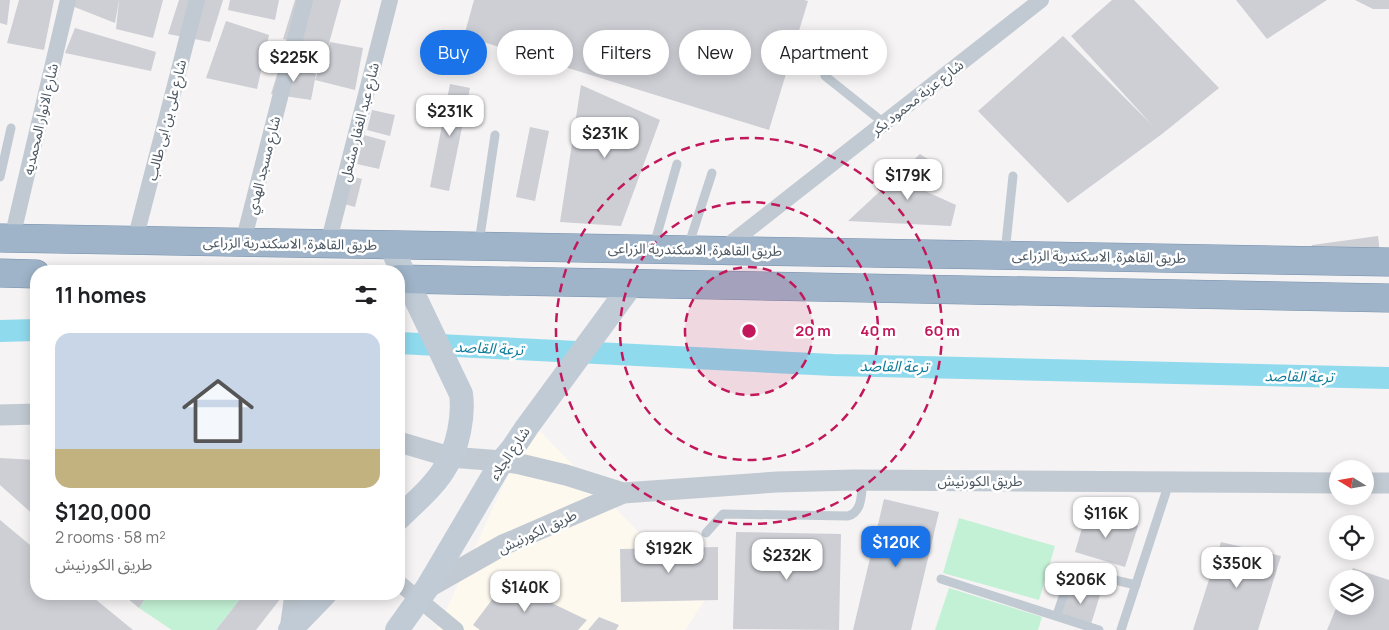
<!DOCTYPE html>
<meta charset="utf-8">
<style>
:root{--surface:#fff;--page:#f6f6f6;--text:#202124;--muted:#757577;--accent:#1a73e8}
body{margin:0;font-family:Manrope,"Noto Sans Arabic",sans-serif;background:var(--page);color:var(--text);height:100vh;display:flex;flex-direction:column;font-size:19px;white-space:nowrap}
*{box-sizing:border-box;margin:0}
p{font-size:16px;color:var(--muted)}
.icon{flex:none;width:28px;height:28px;fill:none;stroke:currentColor;stroke-width:2;stroke-linecap:round;stroke-linejoin:round}
.map{position:relative;flex:1;overflow:hidden}
.side{position:absolute;left:30px;top:265px;width:375px;height:335px;display:flex;flex-direction:column;background:var(--surface);border-radius:20px;box-shadow:0 2px 12px #0003}
.side>*{flex:none}
.guide{position:absolute;left:420px;top:30px;width:475px;height:45px;display:flex;gap:10px}
.needle{width:32px;rotate:281deg}
.buttons{position:absolute;left:1329px;top:460px;display:grid;gap:10px}
.buttons a{display:grid;place-items:center;width:45px;height:45px;border-radius:50%;background:var(--surface);box-shadow:0 2px 12px #0003;font-size:25px}
.price{position:absolute;translate:-50% -42px;padding:0 11px;border-radius:10px;background:#fff;color:#222;font-size:16px;line-height:32px;filter:drop-shadow(0 1px 2px #0008)}
.price::after{content:'';position:absolute;left:50%;top:30px;width:15px;height:11px;margin-left:-8px;background:inherit;clip-path:polygon(0 0,100% 0,50% 100%)}
.price.selected{background:var(--accent);color:#fff}
ul{padding:0;list-style:none}
li{display:grid;align-content:center;gap:10px;height:265px;padding:0 25px}
li span{display:grid;place-items:center;height:155px;border-radius:15px;color:#555}
li>.icon{margin-inline-start:auto}
span .icon{width:90px;height:90px;fill:#fffc;stroke-width:1}
li b{font-size:21px}
h2{display:flex;justify-content:space-between;align-items:center;height:60px;padding:0 25px;font-size:21px}
.chip{padding:0 18px;border-radius:22px;background:var(--surface);box-shadow:0 2px 12px #0003;font-size:18px;line-height:45px}
.chip.selected{background:var(--accent);color:#fff}
.map>svg:first-child{display:block}
.commercial{fill:#fdf9ef}
.green{fill:#c3f1d5}
.lines{fill:none;stroke-linecap:round;stroke-linejoin:round}
.canal{stroke:#90daee;stroke-width:22}
.building{fill:#cdcfd5}
.trunk-casing{stroke:#7690ad;stroke-width:29}
.service{stroke:#c1cad2;stroke-width:9}
.minor{stroke:#c1cad2;stroke-width:16}
.tertiary{stroke:#c1cad2;stroke-width:21}
.secondary{stroke:#c1cbd6;stroke-width:24}
.trunk{stroke:#9fb4c9;stroke-width:28}
.ring{fill:none;stroke:#c2185b;stroke-width:2.5;stroke-dasharray:9 6}
.labels{text-anchor:middle;dominant-baseline:central;stroke-width:5;stroke-linejoin:round;paint-order:stroke}
.street-label{font-size:14px;fill:#4a5661;stroke:#fff}
.water-label{font-size:15px;font-style:italic;fill:#0c7c9b;stroke:#fff}
.centre{fill:#c2185b;stroke:#fff;stroke-width:2.5}
.ring-label{font-size:15px;text-anchor:middle;font-weight:bold;fill:#c2185b;stroke:#fff;stroke-width:5;stroke-linejoin:round;paint-order:stroke}
</style>
<div class="map">
<svg width="1389" height="630" viewBox="0 0 1389 630">
<rect width="100%" height="100%" fill="#f5f3f3"/>
<path class="commercial" d="M532 423 705 600 685 630H437Z"/>
<g class="green">
<path d="M959 518 1055 546 1039 600 943 573Z"/>
<path d="M949 588 1042 617 1038 630H935Z"/>
<path d="M148 594H244L216 630H172L139 608Z"/>
</g>
<g class="lines">
<g class="canal">
<path d="M0 331 36 330"/>
<path d="M399 343 833 365 1389 378"/>
</g>
</g>
<g class="building">
<path d="M0 0H10L7 25 0 23Z"/>
<path d="M19 0H54L44 50 7 43Z"/>
<path d="M75 0H119L115 23 72 6Z"/>
<path d="M119 0H163L153 38 116 29Z"/>
<path d="M179 0H223L210 42 168 34Z"/>
<path d="M230 0H279L275 20 228 10Z"/>
<path d="M295 0H341L328 47 330 42 363 48 355 90 315 80 328 47 283 39Z"/>
<path d="M474 0H804L808 1 769 130 464 36Z"/>
<path d="M1112 0H1134L1219 88 1162 134 1068 203 978 111 1063 36 1152 125 1071 36Z"/>
<path d="M1236 0H1327L1267 39Z"/>
<path d="M1355 0H1389V9H1373Z"/>
<path d="M226 21 269 35 257 89 206 78Z"/>
<path d="M75 28 156 52 151 71 65 53Z"/>
<path d="M280 65 316 74 311 100 271 94Z"/>
<path d="M450 84 470 88 449 191 430 187Z"/>
<path d="M581 85 660 120 621 226 560 222Z"/>
<path d="M372 110 395 115 390 136 367 130Z"/>
<path d="M530 127 549 131 535 201 516 197Z"/>
<path d="M364 135 386 141 379 169 357 164Z"/>
<path d="M920 154 937 165 914 186 956 205 951 226 848 221Z"/>
<path d="M351 176 362 179 355 207 344 204Z"/>
<path d="M1378 236 1381 262 1309 254 1312 245Z"/>
<path d="M0 458 36 460V517L0 485Z"/>
<path d="M884 499 939 512 911 630H853Z"/>
<path d="M1087 511 1138 526 1125 567 1075 552Z"/>
<path d="M0 520 36 550V594H89L133 630H0Z"/>
<path d="M736 532 841 534 839 630 733 629Z"/>
<path d="M1221 542 1281 556 1258 630H1193Z"/>
<path d="M718 547V600L621 602 620 549Z"/>
<path d="M1353 568 1389 580V630H1327L1337 606H1365V579H1348Z"/>
<path d="M506 581 587 620 578 630H480L473 625Z"/>
<path d="M1071 586 1100 595 1091 624 1062 614Z"/>
<path d="M122 594H148L139 608Z"/>
<path d="M244 594H284L256 630H216Z"/>
<path d="M599 617 619 625 616 630H588Z"/>
</g>
<g class="lines">
<defs>
<g id="trunk">
<path d="M0 238 1389 262"/>
<path d="M0 273 36 274"/>
<path d="M399 279 1389 298"/>
</g>
</defs>
<use href="#trunk" class="trunk-casing"/>
<g class="service">
<path d="M825 76 884 123"/>
<path d="M0 177 11 128"/>
<path d="M479 243 495 135"/>
<path d="M654 245 677 164"/>
<path d="M688 247 712 173"/>
<path d="M1005 253 1013 176"/>
<path d="M706 533 723 514 848 516C863 512 861 493 863 480"/>
<path d="M941 579 1099 630"/>
<path d="M1057 615 1072 570 1136 585"/>
<path d="M1121 630 1169 483"/>
</g>
<g class="minor">
<path d="M12 238 68 0"/>
<path d="M135 240 197 0"/>
<path d="M243 242 305 0"/>
<path d="M328 244 390 0"/>
<path d="M722 250 1041 0"/>
<path d="M399 583 456 630"/>
</g>
<g class="tertiary">
<path d="M0 415 36 414"/>
<path d="M399 442 450 457 502 461 520 464 566 475 623 493"/>
<path d="M1365 483H1389"/>
<path d="M427 588 503 545 623 493 777 482 854 480 1338 483"/>
<path d="M290 630 295 594"/>
</g>
<g class="secondary">
<path d="M390 245 461 394C464 416 458 447 446 466 435 486 415 502 399 518"/>
<path d="M290 630 325 594"/>
<path d="M397 630 427 588 502 461 513 448 527 427 632 284"/>
</g>
<use href="#trunk" class="trunk"/>
</g>
<circle cx="749" cy="331" r="64" fill="#c2185b" fill-opacity=".12"/>
<g class="ring">
<circle cx="749" cy="331" r="64"/>
<circle cx="749" cy="331" r="129"/>
<circle cx="749" cy="331" r="193"/>
</g>
<g class="labels">
<g class="street-label">
<text transform="translate(917 97) rotate(-38)">شارع عزبة محمود بكر</text>
<text transform="translate(40 119) rotate(-77)">شارع الانوار المحمديه</text>
<text transform="translate(166 120) rotate(-76)">شارع على بن ابى طالب</text>
<text transform="translate(359 122) rotate(-76)">شارع عبد الغفار مشعل</text>
<text transform="translate(263 165) rotate(-76)">شارع مسجد الهدي</text>
<text transform="translate(290 243) rotate(1)">طريق القاهرة, الاسكندرية الزراعى</text>
<text transform="translate(695 249) rotate(1)">طريق القاهرة, الاسكندرية الزراعى</text>
<text transform="translate(1099 256) rotate(1)">طريق القاهرة, الاسكندرية الزراعى</text>
<text transform="translate(509 453) rotate(-56)">شارع الجلاء</text>
<text x="980" y="480">طريق الكورنيش</text>
<text transform="translate(537 531) rotate(-25)">طريق الكورنيش</text>
</g>
<g class="water-label">
<text transform="translate(489 348) rotate(3)">ترعة القاصد</text>
<text transform="translate(894 366) rotate(1)">ترعة القاصد</text>
<text transform="translate(1299 376) rotate(1)">ترعة القاصد</text>
</g>
</g>
<circle cx="749" cy="331" r="8" class="centre"/>
<g class="ring-label">
<text x="813" y="336">20 m</text>
<text x="878" y="336">40 m</text>
<text x="942" y="336">60 m</text>
</g>
</svg>
<div class="buttons">
<a><svg class="needle" viewBox="-14 -14 28 28"><path d="M0-13l5 13h-10z" fill="#e53935"/><path d="M0 13l5-13h-10z" fill="#757577"/></svg></a>
<a><svg class="icon" aria-label="locate" viewBox="0 0 24 24"><circle cx="12" cy="12" r="6"/><path d="M12 2v4M12 18v4M2 12h4M18 12h4"/></svg></a>
<a><svg class="icon" aria-label="layers" viewBox="0 0 24 24"><path d="M12 4l9 5-9 5-9-5zM3 14l9 5 9-5"/></svg></a>
</div>
<b class="price" style="left:294px;top:83px">$225K</b>
<b class="price" style="left:450px;top:137px">$231K</b>
<b class="price" style="left:605px;top:159px">$231K</b>
<b class="price" style="left:908px;top:201px">$179K</b>
<b class="price" style="left:1106px;top:539px">$116K</b>
<b class="price selected" style="left:896px;top:568px">$120K</b>
<b class="price" style="left:669px;top:574px">$192K</b>
<b class="price" style="left:787px;top:581px">$232K</b>
<b class="price" style="left:1237px;top:589px">$350K</b>
<b class="price" style="left:1081px;top:605px">$206K</b>
<b class="price" style="left:525px;top:613px">$140K</b>
<div class="guide">
<a class="chip selected">Buy</a>
<a class="chip">Rent</a>
<a class="chip">Filters</a>
<a class="chip">New</a>
<a class="chip">Apartment</a>
</div>
<section class="side">
<h2>11 homes<svg class="icon" aria-label="filters" viewBox="0 0 24 24"><path d="M4 7h16M4 17h16"/><circle cx="9" cy="7" r="2"/><circle cx="15" cy="17" r="2"/></svg></h2>
<ul>
<li><span style="background:linear-gradient(#c9d6e8 75%,#c2b280 0)"><svg class="icon" aria-label="home" viewBox="0 0 24 24"><path d="M3 11l9-7 9 7M6 9v11h12V9"/></svg></span><div><b>$120,000</b><p>2 rooms · 58 m²</p><p>طريق الكورنيش</p></div></li>
</ul>
</section>
</div>
